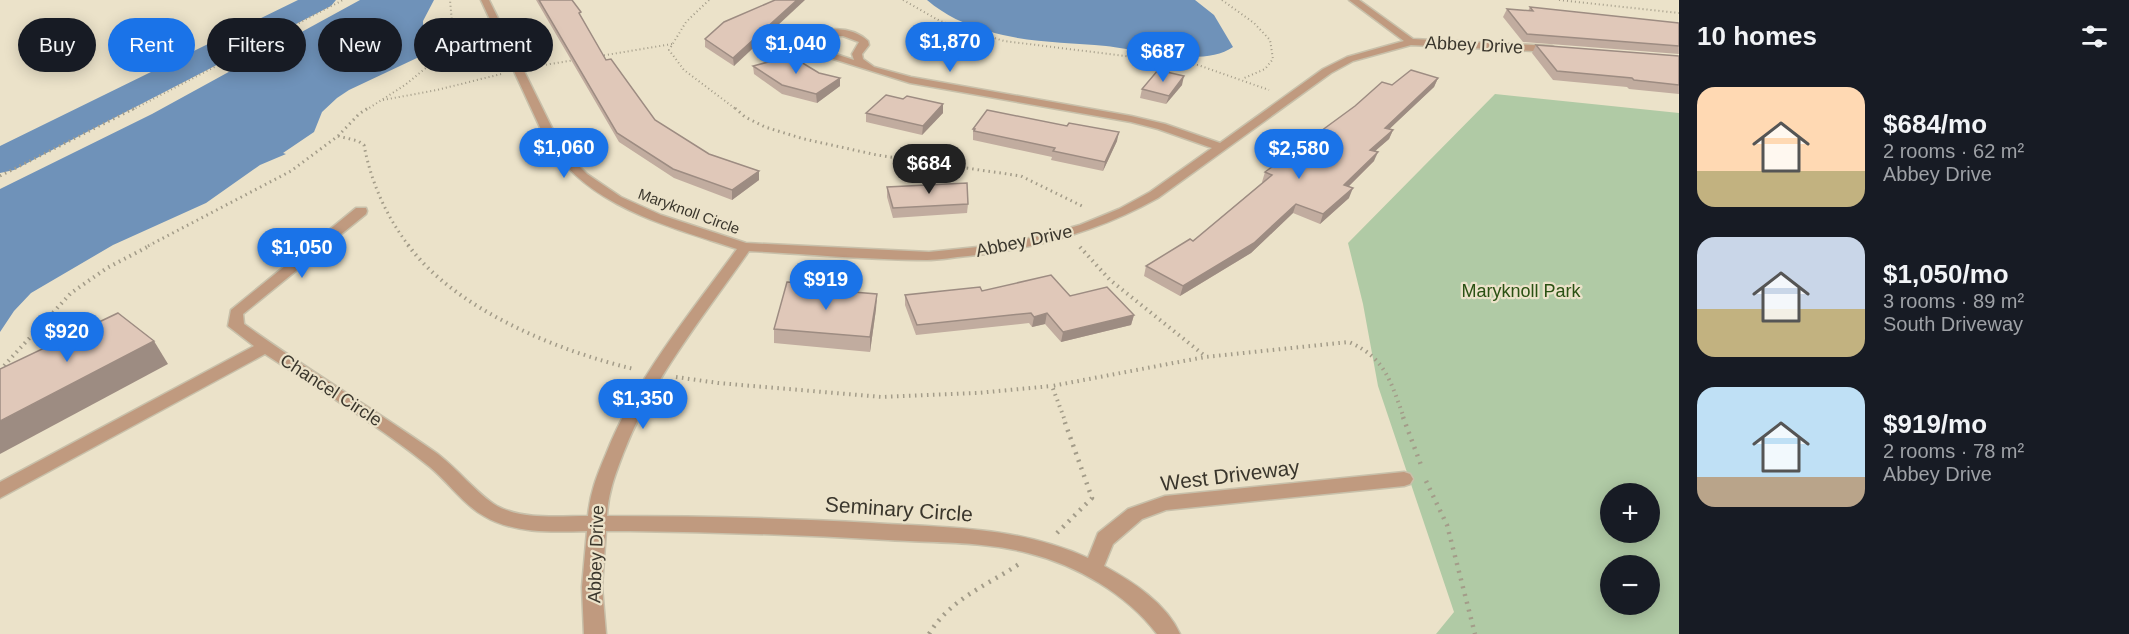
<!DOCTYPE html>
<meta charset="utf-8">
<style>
:root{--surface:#171b24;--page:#20242c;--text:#f1f3f6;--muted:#9ea1a6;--accent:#1a73e8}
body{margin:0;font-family:Helvetica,sans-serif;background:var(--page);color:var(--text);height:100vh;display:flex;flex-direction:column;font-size:22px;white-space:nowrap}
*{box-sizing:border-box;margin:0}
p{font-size:20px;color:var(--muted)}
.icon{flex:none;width:33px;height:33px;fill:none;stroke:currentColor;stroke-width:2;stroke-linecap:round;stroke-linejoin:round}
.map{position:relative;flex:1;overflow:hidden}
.details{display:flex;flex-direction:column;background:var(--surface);width:450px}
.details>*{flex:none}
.top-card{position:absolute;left:18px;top:18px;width:570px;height:54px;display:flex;gap:12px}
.fabs{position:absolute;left:1600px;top:483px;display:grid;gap:12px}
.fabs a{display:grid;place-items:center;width:60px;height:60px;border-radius:50%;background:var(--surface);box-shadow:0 3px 15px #0003;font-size:30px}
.price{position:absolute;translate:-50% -51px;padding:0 14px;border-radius:21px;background:var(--accent);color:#fff;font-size:20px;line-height:39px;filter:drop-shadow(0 2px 3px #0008)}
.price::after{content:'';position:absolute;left:50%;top:36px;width:18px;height:14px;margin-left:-9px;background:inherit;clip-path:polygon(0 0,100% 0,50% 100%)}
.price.current{background:#222;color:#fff}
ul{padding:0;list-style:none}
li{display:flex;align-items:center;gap:18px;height:150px;padding:0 18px}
li span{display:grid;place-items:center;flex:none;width:168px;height:120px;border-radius:18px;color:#555}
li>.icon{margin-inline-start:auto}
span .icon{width:72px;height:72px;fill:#fffc;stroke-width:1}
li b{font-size:26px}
h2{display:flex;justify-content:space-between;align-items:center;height:72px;padding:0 18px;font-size:26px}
.chip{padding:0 21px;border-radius:27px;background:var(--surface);box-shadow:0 3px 15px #0003;font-size:21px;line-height:54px}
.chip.current{background:var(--accent);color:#fff}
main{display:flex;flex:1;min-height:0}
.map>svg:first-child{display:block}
.green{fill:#b0caa5;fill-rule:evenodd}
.water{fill:#6f92b9}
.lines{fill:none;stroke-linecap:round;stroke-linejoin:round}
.river{fill:#6f92b9;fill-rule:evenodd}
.street-casing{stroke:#c8c0aa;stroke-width:3}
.path-far3{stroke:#a39c89;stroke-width:2;stroke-dasharray:1 3;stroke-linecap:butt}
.path-far2{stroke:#a39c89;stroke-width:3;stroke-dasharray:1.5 4;stroke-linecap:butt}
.path-far1{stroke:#a39c89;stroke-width:4;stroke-dasharray:1.5 4.5;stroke-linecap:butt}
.path{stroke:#a39c89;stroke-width:4.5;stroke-dasharray:2 6;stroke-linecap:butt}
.street{fill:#c09a7f;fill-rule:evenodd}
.wall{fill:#c1ac9f}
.shaded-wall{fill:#9d8c82}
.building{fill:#e0c8b9;stroke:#9d8c82;stroke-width:1.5}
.labels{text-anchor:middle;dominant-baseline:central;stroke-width:4.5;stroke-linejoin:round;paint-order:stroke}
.far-street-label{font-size:15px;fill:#3a362c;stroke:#ebe2c9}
.street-label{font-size:18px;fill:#3a362c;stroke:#ebe2c9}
.park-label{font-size:18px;fill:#2a5113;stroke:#ebe2c9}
.near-street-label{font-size:21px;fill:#3a362c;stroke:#ebe2c9}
</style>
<main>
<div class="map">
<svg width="1679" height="634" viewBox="0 0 1679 634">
<rect width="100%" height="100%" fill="#ebe2c9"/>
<path class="green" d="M1495 94 1679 113V634H1436L1454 612 1378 386 1363 304 1348 243ZM1611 494H1650V532H1611ZM1611 566H1650V604H1611Z"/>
<g class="water">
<path d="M360 0H434L423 21 424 51 419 57 349 90 337 98 322 112 314 132 283 153 286 154 260 165 206 203 113 245 31 293 14 311 0 332V189L152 114Z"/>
<path d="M927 0H1195L1214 15 1233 47C1203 68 1141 50 1106 46 1066 42 1027 43 988 31 964 24 946 16 927 0Z"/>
</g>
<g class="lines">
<path class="river" d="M298 0H336L331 6 54 149 14 170 0 173V146Z"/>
<defs>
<path id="street" d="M481 0H489L556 136 566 153 587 174 621 197 661 215 746 243 929 252 997 245 1044 235 1080 225 1119 209 1150 192 1212 148 1158 129 1131 122 910 83 811 52 804 43C819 25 851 25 868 41L869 45 862 54 863 59 874 67 911 77 1131 116 1165 124 1220 143 1323 69 1347 57 1404 41 1349 0H1359L1413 39 1552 46 1557 49 1552 52 1411 45 1353 61 1331 73 1158 198C1099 231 1036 249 968 256 954 257 940 260 927 260 868 260 808 254 749 251 703 317 652 379 623 454 615 475 608 493 607 516 695 516 784 518 872 523 949 528 1016 526 1088 558L1098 533 1128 509 1165 496 1404 472 1410 474 1413 479 1410 484 1404 486 1166 510 1142 519 1113 544 1104 566C1133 582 1166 603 1180 634H1157C1127 594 1076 565 1028 553 983 541 935 543 888 540 802 535 716 532 630 531H606L602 587 606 634H584L582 587 587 531C553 532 514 534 484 516 465 506 447 481 430 467 378 425 320 390 265 354L0 498V482L254 346 228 326 231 310 356 208H366L367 211 366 214 243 314 244 324C306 369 372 408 435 452 455 466 478 495 497 506 523 520 559 516 588 516 590 493 597 475 606 454 636 378 689 315 737 249 665 225 584 206 544 136ZM828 36H843L859 42 852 54 854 60 817 48 814 43Z"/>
</defs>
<use href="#street" class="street-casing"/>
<g class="path-far3">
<path d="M709 0 686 22 669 50 684 70 737 110"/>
<path d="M903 0 940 21 1004 41 1198 65 1269 90"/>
<path d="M1222 0 1254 23 1270 40 1273 59 1265 69 1242 79"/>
<path d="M1559 0 1679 13"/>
<path d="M600 56 672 44"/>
<path d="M538 66 575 60"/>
<path d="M383 100 437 90 501 74"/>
<path d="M132 110 343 0"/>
<path d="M366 110 405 85 454 45 450 0"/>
</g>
<g class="path-far2">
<path d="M735 108 745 117 765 127 804 139 877 155 1021 176 1084 207"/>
<path d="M338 136 358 141 364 145C371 182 386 216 409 246"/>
<path d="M0 176 135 108"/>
<path d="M148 246 291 171 338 136 359 114 368 108"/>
</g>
<g class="path-far1">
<path d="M408 245C456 310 558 351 634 369"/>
<path d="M1080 247 1110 280 1205 356"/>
<path d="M0 370 71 293 107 268 151 245"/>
<path d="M676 377 718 383 882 397 977 393 1052 386"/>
<path d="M1064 418 1052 386 1205 357 1349 342C1386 358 1391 383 1404 418"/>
</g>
<g class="path">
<path d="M1403 417 1421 465"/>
<path d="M1426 481 1447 525 1475 634"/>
<path d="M1057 533 1092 498 1063 417"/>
<path d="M929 634C950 599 986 586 1019 564"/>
</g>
<use href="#street" class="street"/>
</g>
<g class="wall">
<path d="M536 0H572L582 19 606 60 655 120 709 154 759 171V180L732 200 674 178 619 142Z"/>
<path d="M775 0 734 66 705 47V39Z"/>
<path d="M1530 7 1679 23V54L1523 42 1503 17 1507 9 1528 11Z"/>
<path d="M1536 45 1679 56V94L1629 89 1627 87 1553 80 1532 53Z"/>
<path d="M753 66 840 86 817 103 782 94 754 74Z"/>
<path d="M1438 78 1434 87 1389 129 1393 130 1389 139 1375 151 1374 161 1348 187 1349 198 1320 224 1293 213 1251 253 1180 296 1144 276 1146 266 1193 241 1263 182H1262L1265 172Z"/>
<path d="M1182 85 1166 104 1140 98 1142 89Z"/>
<path d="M903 99 943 104V113L922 135 866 122V113Z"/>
<path d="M973 129 1117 141 1103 171 1051 160 1052 157 973 140Z"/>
<path d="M887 187 968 204 967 213 893 218 887 197Z"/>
<path d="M818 290 877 294 876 309 870 352 774 343V329Z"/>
<path d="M905 295 1070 296 1134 315 1131 325 1061 342 1045 324 1032 327 1029 323 916 335 905 305Z"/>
</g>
<g class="shaded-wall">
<path d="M797 0H805L734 66 733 58Z"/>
<path d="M1184 76 1182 85 1166 104 1169 96Z"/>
<path d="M840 78V86L817 103 816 94Z"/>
<path d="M1438 78 1434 87 1381 137 1385 128Z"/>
<path d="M943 104V113L922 135 923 126Z"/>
<path d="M1393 130 1389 139 1366 159 1370 150Z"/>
<path d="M1119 132 1117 141 1103 171 1105 162Z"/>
<path d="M1378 152 1374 161 1340 195 1344 185Z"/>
<path d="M759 171V180L732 200V190Z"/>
<path d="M1353 188 1349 198 1320 224 1323 214Z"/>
<path d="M1296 204 1293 213 1251 253 1180 296 1183 286Z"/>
<path d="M877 294 876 309 870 352V337Z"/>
<path d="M1047 313 1045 324 1032 327 1034 317Z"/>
<path d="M1134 315 1131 325 1061 342 1063 332Z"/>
<path d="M154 341 168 364 0 454V421Z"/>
</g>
<g class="building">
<path d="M539 0H572L581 12 579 13 606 60 611 59 655 120 709 154 759 171 732 190 673 169 617 133Z"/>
<path d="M775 0H797L733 58 705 39 724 22Z"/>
<path d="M1530 7 1679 23V46L1527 34 1507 9 1533 11Z"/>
<path d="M1536 45 1679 56V85L1634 80 1632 78 1557 71Z"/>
<path d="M791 56 819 73 840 78 816 94 782 85 753 66Z"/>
<path d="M1158 70 1184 76 1169 96 1142 89Z"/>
<path d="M1411 70 1438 78 1385 128 1393 130 1370 150 1378 152 1344 185 1353 188 1323 214 1296 204 1254 243 1183 286 1146 266 1190 239 1193 241 1272 175 1265 172 1355 106 1382 82 1392 85Z"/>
<path d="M886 95 903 99 907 96 943 104 923 126 866 113Z"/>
<path d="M987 110 1067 126 1069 123 1119 132 1105 162 1053 151 1055 148 974 131 975 129H973Z"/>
<path d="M967 183 968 204 893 208 887 187Z"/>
<path d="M1051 275 1070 296 1107 287 1134 315 1063 332 1047 313 1034 317 1031 313 917 325 905 295 980 287 982 291Z"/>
<path d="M787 282 818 284 817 289 877 294 870 337 774 329Z"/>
<path d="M118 313 154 341 0 421V369Z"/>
</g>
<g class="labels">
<g class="far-street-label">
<text transform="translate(689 211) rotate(20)">Maryknoll Circle</text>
</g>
<g class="street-label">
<text transform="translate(1474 45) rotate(3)">Abbey Drive</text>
<text transform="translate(1024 241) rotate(-12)">Abbey Drive</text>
<text transform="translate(331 390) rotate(33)">Chancel Circle</text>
<text transform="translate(596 554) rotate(-88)">Abbey Drive</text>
</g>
<g class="park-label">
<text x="1521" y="291">Maryknoll Park</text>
</g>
<g class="near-street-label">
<text transform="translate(1230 475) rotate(-7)">West Driveway</text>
<text transform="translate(899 509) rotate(4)">Seminary Circle</text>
</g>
</g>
</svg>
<div class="fabs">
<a>+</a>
<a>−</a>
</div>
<b class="price" style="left:950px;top:73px">$1,870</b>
<b class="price" style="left:796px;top:75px">$1,040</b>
<b class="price" style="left:1163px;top:83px">$687</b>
<b class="price" style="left:564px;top:179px">$1,060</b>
<b class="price" style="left:1299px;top:180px">$2,580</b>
<b class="price current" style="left:929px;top:195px">$684</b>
<b class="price" style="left:302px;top:279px">$1,050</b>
<b class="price" style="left:826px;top:311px">$919</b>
<b class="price" style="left:67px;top:363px">$920</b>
<b class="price" style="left:643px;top:430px">$1,350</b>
<div class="top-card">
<a class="chip">Buy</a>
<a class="chip current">Rent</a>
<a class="chip">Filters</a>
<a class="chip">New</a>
<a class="chip">Apartment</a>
</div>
</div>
<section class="details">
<h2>10 homes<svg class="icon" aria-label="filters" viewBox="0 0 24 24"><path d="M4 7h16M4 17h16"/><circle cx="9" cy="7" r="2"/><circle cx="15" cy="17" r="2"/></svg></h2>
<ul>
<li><span style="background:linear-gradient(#ffd9b3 70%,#c2b280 0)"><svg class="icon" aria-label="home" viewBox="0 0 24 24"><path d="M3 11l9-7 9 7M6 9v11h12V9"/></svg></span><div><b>$684/mo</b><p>2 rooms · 62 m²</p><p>Abbey Drive</p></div></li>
<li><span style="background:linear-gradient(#c9d6e8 60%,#c2b280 0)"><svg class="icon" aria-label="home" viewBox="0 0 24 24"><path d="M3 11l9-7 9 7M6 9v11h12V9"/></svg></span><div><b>$1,050/mo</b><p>3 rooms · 89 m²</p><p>South Driveway</p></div></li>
<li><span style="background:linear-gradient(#bfe0f5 75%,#b9a48a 0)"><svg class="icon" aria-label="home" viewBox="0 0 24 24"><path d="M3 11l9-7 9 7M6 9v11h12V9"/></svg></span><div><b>$919/mo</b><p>2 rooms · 78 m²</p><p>Abbey Drive</p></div></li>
</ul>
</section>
</main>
